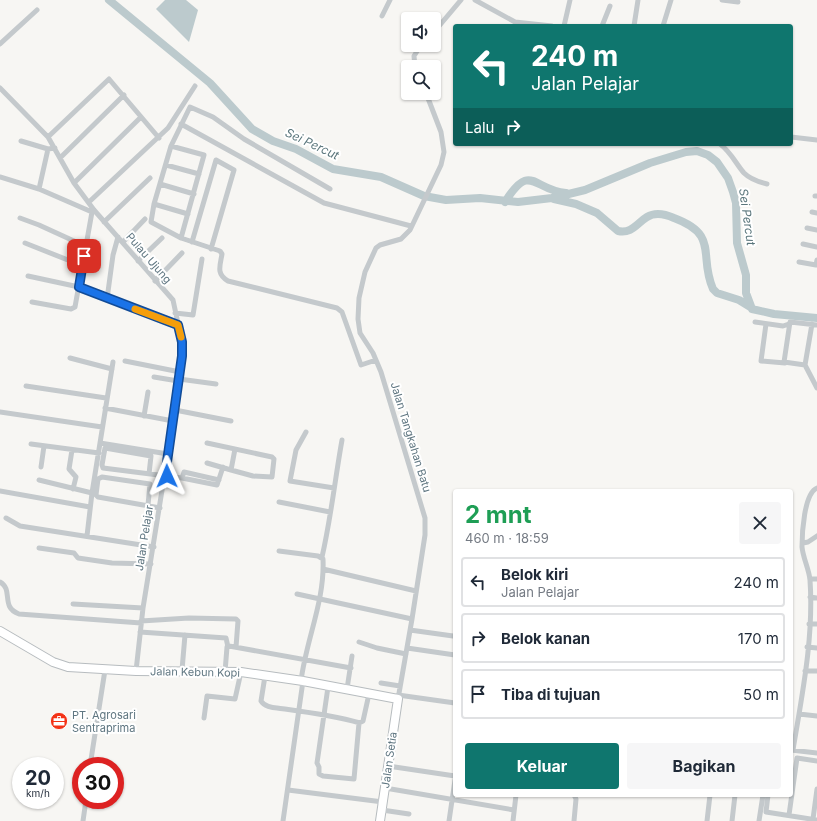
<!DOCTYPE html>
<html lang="id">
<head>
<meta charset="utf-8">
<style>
	:root { --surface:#fff; --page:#f6f6f7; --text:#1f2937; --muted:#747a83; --line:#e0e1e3; --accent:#0f766e }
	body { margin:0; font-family:Inter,sans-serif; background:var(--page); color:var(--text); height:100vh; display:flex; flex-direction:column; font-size:15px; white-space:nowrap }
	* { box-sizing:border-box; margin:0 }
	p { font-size:13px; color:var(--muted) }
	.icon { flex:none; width:22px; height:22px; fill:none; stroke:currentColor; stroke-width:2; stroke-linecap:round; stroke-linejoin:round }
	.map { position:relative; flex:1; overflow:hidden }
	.sheet { position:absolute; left:453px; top:489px; width:340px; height:308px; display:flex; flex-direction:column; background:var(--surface); border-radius:4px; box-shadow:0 1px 3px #0004 }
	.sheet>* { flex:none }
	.hud { position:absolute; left:453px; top:24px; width:340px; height:122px; border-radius:4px; box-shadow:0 1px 3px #0004; background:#0f766e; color:#fff; overflow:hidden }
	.fabs { position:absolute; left:401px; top:12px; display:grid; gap:8px }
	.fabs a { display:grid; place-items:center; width:40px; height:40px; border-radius:4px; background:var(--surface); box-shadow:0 1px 3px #0004; font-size:20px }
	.speed { position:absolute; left:12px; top:757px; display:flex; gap:8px; font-size:20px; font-weight:700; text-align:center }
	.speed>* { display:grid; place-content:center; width:52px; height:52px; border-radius:50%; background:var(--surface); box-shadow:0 1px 3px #0004; line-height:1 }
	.speed small { font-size:10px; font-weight:400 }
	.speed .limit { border:6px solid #d22; background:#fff; color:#111 }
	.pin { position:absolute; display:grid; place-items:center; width:34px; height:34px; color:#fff; margin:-17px; border-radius:8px; box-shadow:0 2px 6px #0006 }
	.me { position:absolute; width:44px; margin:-22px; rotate:359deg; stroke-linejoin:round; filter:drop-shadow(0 0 3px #0008) }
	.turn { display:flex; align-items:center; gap:14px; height:84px; padding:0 12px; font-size:18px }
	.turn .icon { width:52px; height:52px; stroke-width:2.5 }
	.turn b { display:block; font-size:28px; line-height:34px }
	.then { display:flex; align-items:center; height:38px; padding:0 12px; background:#0003; gap:8px; font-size:15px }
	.round { display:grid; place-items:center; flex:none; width:42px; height:42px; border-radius:4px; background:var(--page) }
	.head { display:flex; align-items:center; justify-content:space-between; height:68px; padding:0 12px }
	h1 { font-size:24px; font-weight:700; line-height:30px; color:#1e9e55 }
	.cta { display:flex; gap:8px; margin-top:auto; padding:8px 12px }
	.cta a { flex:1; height:46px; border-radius:4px; background:var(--accent); color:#fff; font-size:16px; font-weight:700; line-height:46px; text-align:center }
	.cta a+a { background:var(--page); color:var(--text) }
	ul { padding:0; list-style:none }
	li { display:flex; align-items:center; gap:12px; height:50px; margin:0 8px 6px; padding:0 4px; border:2px solid var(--line); border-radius:4px }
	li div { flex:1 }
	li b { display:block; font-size:15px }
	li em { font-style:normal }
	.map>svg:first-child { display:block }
</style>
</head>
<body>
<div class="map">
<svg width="817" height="821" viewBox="0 0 817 821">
	<rect width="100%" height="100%" fill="#f7f6f3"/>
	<path fill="#bccacd" d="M165 0H186L198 10 189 42 156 9Z"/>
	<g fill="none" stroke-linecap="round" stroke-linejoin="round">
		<path stroke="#bccacd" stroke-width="8" d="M109 0 210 83 252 129 273 141 296 149 333 169 381 177 424 196 446 200 480 198 518 202 552 198 585 190 650 163 686 152 697 151 708 155 717 162 728 178 733 192 736 203 737 243 746 275V293L752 309 774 314 817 318
			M554 199 576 204 597 213 618 231C632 234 637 223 647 217 655 212 665 214 674 218 720 235 698 255 713 289L717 293 739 300 752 308
			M505 202C531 161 533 190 566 193"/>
		<defs>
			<path id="primary" d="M0 631 53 662 68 667 136 671 241 672 303 681 398 699 380 821"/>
		</defs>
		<use href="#primary" stroke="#b7bcbf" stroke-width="10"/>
		<path stroke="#c4c9cc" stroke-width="5" d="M475 0 515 22 552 26
			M722 0 738 2
			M382 16 390 0
			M564 26 570 0
			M602 26 610 6
			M634 26 638 0
			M663 26 671 0
			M434 32 461 0
			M0 44 37 10
			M415 67 414 56 421 45
			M0 88 48 137 74 183 94 210 173 300 182 342V356L175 410 143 608 136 671
			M181 124 324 203 411 226
			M48 137 109 79 159 138
			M791 137 817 140
			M21 141 48 149
			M720 144C731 152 736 164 744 173 750 179 759 182 767 184
			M171 146 190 107 213 117 244 139 330 189
			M60 158 124 95
			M166 165 199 174
			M0 177 39 189 92 212
			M74 183 141 117
			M160 184 194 194
			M39 189 48 149 55 148
			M815 196H817
			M89 202 168 128 195 86
			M154 204 188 214
			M812 212 817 213
			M20 218 39 225 85 246
			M104 222 150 178
			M807 228 817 230
			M181 238 204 155 171 146 154 204 151 222 181 238 220 251 222 254C220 266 216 274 228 281L337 308 342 312 361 365 376 360
			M123 242 145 219
			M192 242 216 160 234 170 211 249
			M25 243 83 266
			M803 244 817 247
			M138 261 162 238
			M799 262 816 265 817 260
			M28 276 79 287 178 325
			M155 281 182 253
			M107 299 113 255 118 237
			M32 302 71 309 75 307 92 212 94 210
			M175 313 193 315 202 259
			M755 322 783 326 789 324
			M766 324 761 361 785 363
			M817 325 790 322 784 362 805 365 817 388
			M70 358 112 369
			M125 361 180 372
			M805 365 812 324
			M154 377 178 381
			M179 379 216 384
			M26 386 106 398
			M105 408 173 421
			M175 410 231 421
			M0 412 102 427
			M144 416 148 392
			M306 432 296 450 290 481 334 488
			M100 443 168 454
			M207 443 272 457 274 459 272 477 253 476 231 470
			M31 444 99 453
			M72 450 69 469 76 477 73 489
			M207 463 231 470 235 449
			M41 467 44 446
			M149 474 151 456 105 448 102 465 103 468 182 478 217 485 223 467
			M182 478 184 472 219 480
			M39 480 92 493
			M0 491 90 507
			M279 502 330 512
			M148 505 150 484 102 477 98 479 96 495 98 497 160 508
			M6 518 20 526 154 547
			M87 536 92 493 113 362
			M803 543 808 542 817 536
			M39 548 74 553 78 558 112 563 151 564
			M279 551 318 556 323 559C325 601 306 640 301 681
			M322 557C331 518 335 479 342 440
			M323 569 416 591
			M810 579H817
			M0 582C14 590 0 607 19 614L141 623
			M297 594 412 619
			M810 597 817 598
			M73 604 143 608
			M141 621 189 618 236 619 238 621 236 647
			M809 624H817
			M410 630 453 636
			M140 632 226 638 228 647
			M359 642 377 648 406 654
			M807 647 817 648
			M407 648 455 655
			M182 670 185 635
			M805 671H817
			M225 672 227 647 229 646 351 668
			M265 676 261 701C264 706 272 708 277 708 306 712 331 715 360 723
			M381 683 400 686
			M328 687 317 763 319 767V774L323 776 354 779 359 723 363 721 369 694
			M347 689 352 656
			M398 695 455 703
			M398 699 412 619 425 535V518L381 372 373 353 360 333 358 319 359 298 365 272 376 248 380 245 401 239 410 230 441 165 444 152 441 132 426 93
			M799 714 817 716
			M204 718 207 696 235 699 241 672
			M791 750 817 753
			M793 750C802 695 814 637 810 580 809 569 803 558 802 547 802 534 804 493 817 488
			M90 766 105 670
			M388 766 455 776
			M385 788 514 810
			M288 790 383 802
			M768 795 766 812 817 820
			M382 810 409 814
			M789 815 797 758 817 761
			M813 819 817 789
			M83 821 86 800
			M283 821 303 681
			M449 821 455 780
			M513 821 516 795
			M574 821 576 799 574 795
			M707 821 710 795
			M732 821 735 795
			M759 821 763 795"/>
		<use href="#primary" stroke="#fff" stroke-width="8"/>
	</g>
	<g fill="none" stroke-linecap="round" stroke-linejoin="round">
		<defs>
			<path id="route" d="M84 256 79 287 178 325 182 342V356L165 476H167"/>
		</defs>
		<use href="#route" stroke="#114b97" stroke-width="10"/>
		<use href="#route" stroke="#1a73e8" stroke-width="7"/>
		<path stroke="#f59e0b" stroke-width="7" d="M135 309 178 325 181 337"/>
	</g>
	<defs>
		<symbol id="office-disc" viewBox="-11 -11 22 22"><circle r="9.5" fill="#f33216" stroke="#fff"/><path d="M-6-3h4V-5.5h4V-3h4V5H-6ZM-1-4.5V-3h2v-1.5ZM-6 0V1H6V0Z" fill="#fff"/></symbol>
	</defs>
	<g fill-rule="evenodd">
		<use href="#office-disc" x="49" y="711" width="20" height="20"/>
	</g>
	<g text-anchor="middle" stroke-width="4" stroke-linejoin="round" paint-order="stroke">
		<g font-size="11" fill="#5f7681" stroke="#fff">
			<text transform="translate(149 258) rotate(49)" y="4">Pulau Ujung</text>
			<text transform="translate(411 437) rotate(73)" y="4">Jalan Tangkahan Batu</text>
			<text transform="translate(144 538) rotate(-81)" y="4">Jalan Pelajar</text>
			<text transform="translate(195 672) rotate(1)" y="4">Jalan Kebun Kopi</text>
			<text transform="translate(389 760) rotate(-82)" y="4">Jalan Setia</text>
		</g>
		<g font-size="11" fill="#5f7681" stroke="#fff" text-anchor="start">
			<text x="72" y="719">PT. Agrosari<tspan x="72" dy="13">Sentraprima</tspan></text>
		</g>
		<g font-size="12" font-style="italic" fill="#5a767c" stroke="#fff">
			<text transform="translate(312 144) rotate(25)" y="4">Sei Percut</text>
			<text transform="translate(747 217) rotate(82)" y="4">Sei Percut</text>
		</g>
	</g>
</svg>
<div class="fabs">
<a><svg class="icon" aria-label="sound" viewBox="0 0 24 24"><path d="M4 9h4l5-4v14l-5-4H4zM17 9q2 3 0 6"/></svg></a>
<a><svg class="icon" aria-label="search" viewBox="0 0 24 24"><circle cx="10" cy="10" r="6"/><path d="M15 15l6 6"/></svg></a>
</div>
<div class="speed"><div>20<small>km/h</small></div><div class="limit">30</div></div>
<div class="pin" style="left:84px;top:256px;background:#d93025"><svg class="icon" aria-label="arrive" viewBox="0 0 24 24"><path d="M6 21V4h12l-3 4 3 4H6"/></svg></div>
<svg class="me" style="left:167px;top:476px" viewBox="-20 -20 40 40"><path d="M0-17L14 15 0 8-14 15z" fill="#1a73e8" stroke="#fff" stroke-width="4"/></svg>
<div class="hud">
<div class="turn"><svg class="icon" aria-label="left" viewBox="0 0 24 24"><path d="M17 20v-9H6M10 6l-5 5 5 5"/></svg><div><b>240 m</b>Jalan Pelajar</div></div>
<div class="then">Lalu<svg class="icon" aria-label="right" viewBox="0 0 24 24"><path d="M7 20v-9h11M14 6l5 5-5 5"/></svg></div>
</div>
<section class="sheet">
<div class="head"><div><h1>2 mnt</h1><p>460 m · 18:59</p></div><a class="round"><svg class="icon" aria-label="close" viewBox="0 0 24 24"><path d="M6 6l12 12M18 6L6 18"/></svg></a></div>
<ul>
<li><svg class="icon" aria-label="left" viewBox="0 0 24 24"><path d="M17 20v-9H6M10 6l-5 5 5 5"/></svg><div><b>Belok kiri</b><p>Jalan Pelajar</p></div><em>240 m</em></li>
<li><svg class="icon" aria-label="right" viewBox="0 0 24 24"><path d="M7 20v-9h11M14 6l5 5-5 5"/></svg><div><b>Belok kanan</b></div><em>170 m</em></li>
<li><svg class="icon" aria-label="arrive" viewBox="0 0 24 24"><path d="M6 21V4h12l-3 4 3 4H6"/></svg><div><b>Tiba di tujuan</b></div><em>50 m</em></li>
</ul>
<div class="cta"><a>Keluar</a><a>Bagikan</a></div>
</section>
</div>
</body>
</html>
